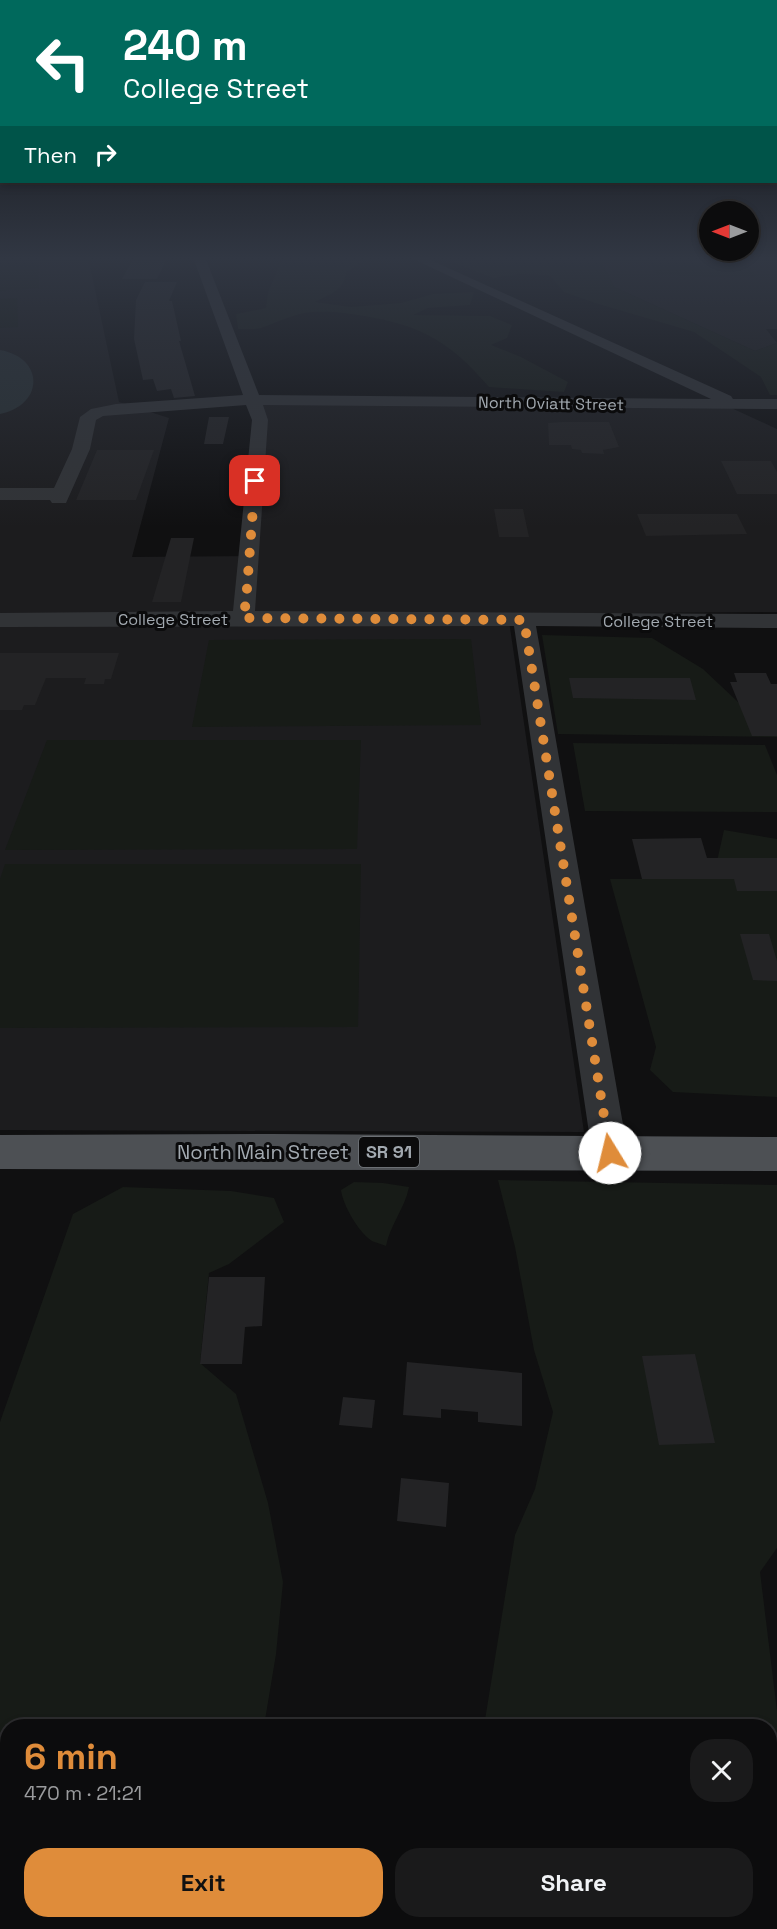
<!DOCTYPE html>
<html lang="en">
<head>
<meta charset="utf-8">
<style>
	:root { --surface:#0c0c0d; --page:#1a1a1b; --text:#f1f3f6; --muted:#9a9b9d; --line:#2c2c2e; --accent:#df8c3a }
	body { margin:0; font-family:"Space Grotesk",sans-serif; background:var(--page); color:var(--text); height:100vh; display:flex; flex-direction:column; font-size:22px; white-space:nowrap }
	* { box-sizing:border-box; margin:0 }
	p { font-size:20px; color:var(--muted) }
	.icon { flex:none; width:33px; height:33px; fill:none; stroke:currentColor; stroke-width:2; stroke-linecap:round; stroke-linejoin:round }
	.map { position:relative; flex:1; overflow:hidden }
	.sheet { position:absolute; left:0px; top:1719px; width:777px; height:210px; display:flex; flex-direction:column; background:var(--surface); border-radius:24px 24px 0 0; box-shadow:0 3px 9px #0003,0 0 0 2px var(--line) }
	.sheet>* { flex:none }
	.banner { position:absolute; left:0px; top:0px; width:777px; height:183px; box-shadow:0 3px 9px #0003,0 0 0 2px var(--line); background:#00695c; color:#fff; overflow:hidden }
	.needle { width:39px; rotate:270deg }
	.controls { position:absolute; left:699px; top:201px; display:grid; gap:12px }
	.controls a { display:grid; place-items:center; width:60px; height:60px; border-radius:50%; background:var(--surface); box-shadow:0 3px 9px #0003,0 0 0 2px var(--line); font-size:30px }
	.pin { position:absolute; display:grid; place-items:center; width:51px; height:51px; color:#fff; margin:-26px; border-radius:12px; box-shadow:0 3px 9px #0006 }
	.me { position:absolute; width:66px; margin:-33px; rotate:351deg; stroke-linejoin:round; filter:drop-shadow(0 0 4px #0008) }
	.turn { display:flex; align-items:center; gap:21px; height:126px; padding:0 24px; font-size:27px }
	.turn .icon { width:78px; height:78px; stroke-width:2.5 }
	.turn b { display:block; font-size:42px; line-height:51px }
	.then { display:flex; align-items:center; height:57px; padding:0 24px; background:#0003; gap:12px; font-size:22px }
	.round { display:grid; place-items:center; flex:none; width:63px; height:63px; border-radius:24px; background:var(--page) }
	.summary { display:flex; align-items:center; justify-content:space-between; height:102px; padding:0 24px }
	h1 { font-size:36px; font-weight:700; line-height:45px; color:var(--accent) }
	.action { display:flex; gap:12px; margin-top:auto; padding:12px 24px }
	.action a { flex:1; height:69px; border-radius:24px; background:var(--accent); color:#111; font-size:24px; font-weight:700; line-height:69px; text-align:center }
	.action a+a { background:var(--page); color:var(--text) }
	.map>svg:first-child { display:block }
</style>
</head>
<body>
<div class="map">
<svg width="777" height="1929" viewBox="0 0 777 1929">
	<rect width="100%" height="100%" fill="#101011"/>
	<path fill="#1c1c1e" d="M0 257H88L119 402 169 418 132 557 256 556 262 405 266 403 727 406 777 429V612L508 614 584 1132 0 1130Z
		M599 257H777V329H766L777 343 755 351 614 287Z"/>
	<path fill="#171b17" d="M0 257H38L39 288 0 291Z
		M283 257H369L346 272C345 291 328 295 315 302L351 307 401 303 433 294 474 292 470 305 428 308 413 315 490 316 512 325 507 338 491 345 521 357 568 382 564 392 489 387C450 342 423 326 364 316 346 313 323 310 305 313 289 316 276 323 261 328 254 330 245 329 238 329L236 314 266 308 268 292Z
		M494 257H599L614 287 755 351 777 343V395H770L761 377 694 332 595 303 564 292 549 275 519 274 493 278 450 261Z
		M648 257H743L756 276 710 277 656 274Z
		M17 298 18 327 0 328V299Z
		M542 635 652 638 703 669 738 702 777 710V737L558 734Z
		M471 639 481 725 192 727 209 640Z
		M47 740H361L357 849 5 850Z
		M573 743 765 745 777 775V812L585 811Z
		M724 830 777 839V1097L673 1092 650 1070 656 1047 610 879H713Z
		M5 864H361L358 1027 0 1028V879Z
		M498 1180 777 1185V1548L760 1572 777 1711V1929H49L43 1922H770V1726H484L515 1535 535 1489 553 1412 534 1350 515 1247Z
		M354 1182 383 1183 409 1187C405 1208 390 1225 386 1246 382 1244 376 1243 372 1241 358 1232 343 1205 341 1190Z
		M123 1187 231 1191 274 1198 284 1222 229 1264 209 1273 200 1363 236 1394 268 1503 283 1582 276 1654 264 1726H8L7 1771 0 1764V1422L73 1214Z"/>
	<path fill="#283033" d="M0 350C45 358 44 405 0 414Z"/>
	<path fill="#232325" d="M134 257H159V259L167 258 157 279H122Z
		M145 282H177L169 301H172L181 341H179L195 396 174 398 171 389 157 391 153 379 143 380 134 339 136 300Z
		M209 417H229L223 444H204Z
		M562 422H609L619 447 603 450 604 454 582 453 581 450 572 449 571 445H549L548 423Z
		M97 450H154L136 500H76Z
		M721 461H771L777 472V494H737Z
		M494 509H523L529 537H499Z
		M637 514H737L747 534 646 536Z
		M171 538H194L181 602H152Z
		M0 653H119L111 679H105L104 684H84L86 678H46L35 705H24L22 710H0Z
		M734 673H766L771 684H777V736H752L730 682H737Z
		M569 678H690L696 700 573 698Z
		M701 838 707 858H777V891H737L734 879H642L632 839Z
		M740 934H769L777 961V981L753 980Z
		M209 1277H265L262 1326 245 1327 242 1364H200Z
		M695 1354 715 1443 659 1445 642 1356Z
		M407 1362 522 1373V1426L478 1422V1412L441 1409V1418L403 1415Z
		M343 1397 375 1400 372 1428 339 1425Z
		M401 1478 449 1483 446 1527 397 1521Z"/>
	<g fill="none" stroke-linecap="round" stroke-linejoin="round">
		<path fill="#313336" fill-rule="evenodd" d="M193 257H205L259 395 711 399 409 257H424L731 396 733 399H777V409L263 405 268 420 255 611 777 614V628L536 626 628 1153 623 1164 610 1169 597 1164 592 1153 514 626 0 627V613L233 611 252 420 246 405 103 416 96 420 90 449 66 503H52L50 500H0V488H54L72 449 80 417 91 409 116 404 243 395Z"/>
		<path fill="#4d5054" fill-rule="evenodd" d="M274 1134 777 1137V1171L0 1169V1135Z"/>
	</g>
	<linearGradient id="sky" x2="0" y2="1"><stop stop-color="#090909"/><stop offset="0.49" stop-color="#313743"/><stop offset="1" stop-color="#313743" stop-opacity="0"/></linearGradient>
	<rect width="777" height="527" fill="url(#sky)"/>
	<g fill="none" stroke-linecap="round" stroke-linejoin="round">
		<path stroke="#df8c3a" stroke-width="10" stroke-dasharray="0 18" d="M255 481 246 602 243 618 524 620 610 1153"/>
	</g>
	<g text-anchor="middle" stroke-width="6" stroke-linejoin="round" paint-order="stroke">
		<g font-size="16" fill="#a2a9b0" stroke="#0b0b0c">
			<text transform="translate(551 403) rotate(1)" y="6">North Oviatt Street</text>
			<text x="173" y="625">College Street</text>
			<text x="658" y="627">College Street</text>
		</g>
		<rect fill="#0b0b0c" stroke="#757a7f" stroke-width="1.5" x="359" y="1137" width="60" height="30" rx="4.5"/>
		<g font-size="18" font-weight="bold" fill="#a2a9b0">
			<text x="389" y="1158">SR 91</text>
		</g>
		<g font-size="20" fill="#a2a9b0" stroke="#0b0b0c">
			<text x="263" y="1159">North Main Street</text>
		</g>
	</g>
</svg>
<div class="controls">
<a><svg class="needle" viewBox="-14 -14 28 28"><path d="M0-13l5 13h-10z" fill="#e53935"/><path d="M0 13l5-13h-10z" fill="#9a9b9d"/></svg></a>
</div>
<div class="pin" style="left:255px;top:481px;background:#d93025"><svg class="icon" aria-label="arrive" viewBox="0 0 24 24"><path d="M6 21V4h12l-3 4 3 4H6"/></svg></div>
<svg class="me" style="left:610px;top:1153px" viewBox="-20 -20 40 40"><circle r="19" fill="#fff"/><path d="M0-13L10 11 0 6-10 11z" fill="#df8c3a"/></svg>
<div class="banner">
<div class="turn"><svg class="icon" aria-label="left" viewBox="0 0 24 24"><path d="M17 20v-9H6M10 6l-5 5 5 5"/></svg><div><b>240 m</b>College Street</div></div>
<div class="then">Then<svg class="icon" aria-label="right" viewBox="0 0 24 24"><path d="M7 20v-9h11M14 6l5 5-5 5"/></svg></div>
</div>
<section class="sheet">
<div class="summary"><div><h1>6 min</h1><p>470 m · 21:21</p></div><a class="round"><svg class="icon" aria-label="close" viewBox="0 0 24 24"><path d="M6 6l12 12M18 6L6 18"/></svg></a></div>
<div class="action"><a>Exit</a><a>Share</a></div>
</section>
</div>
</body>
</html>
